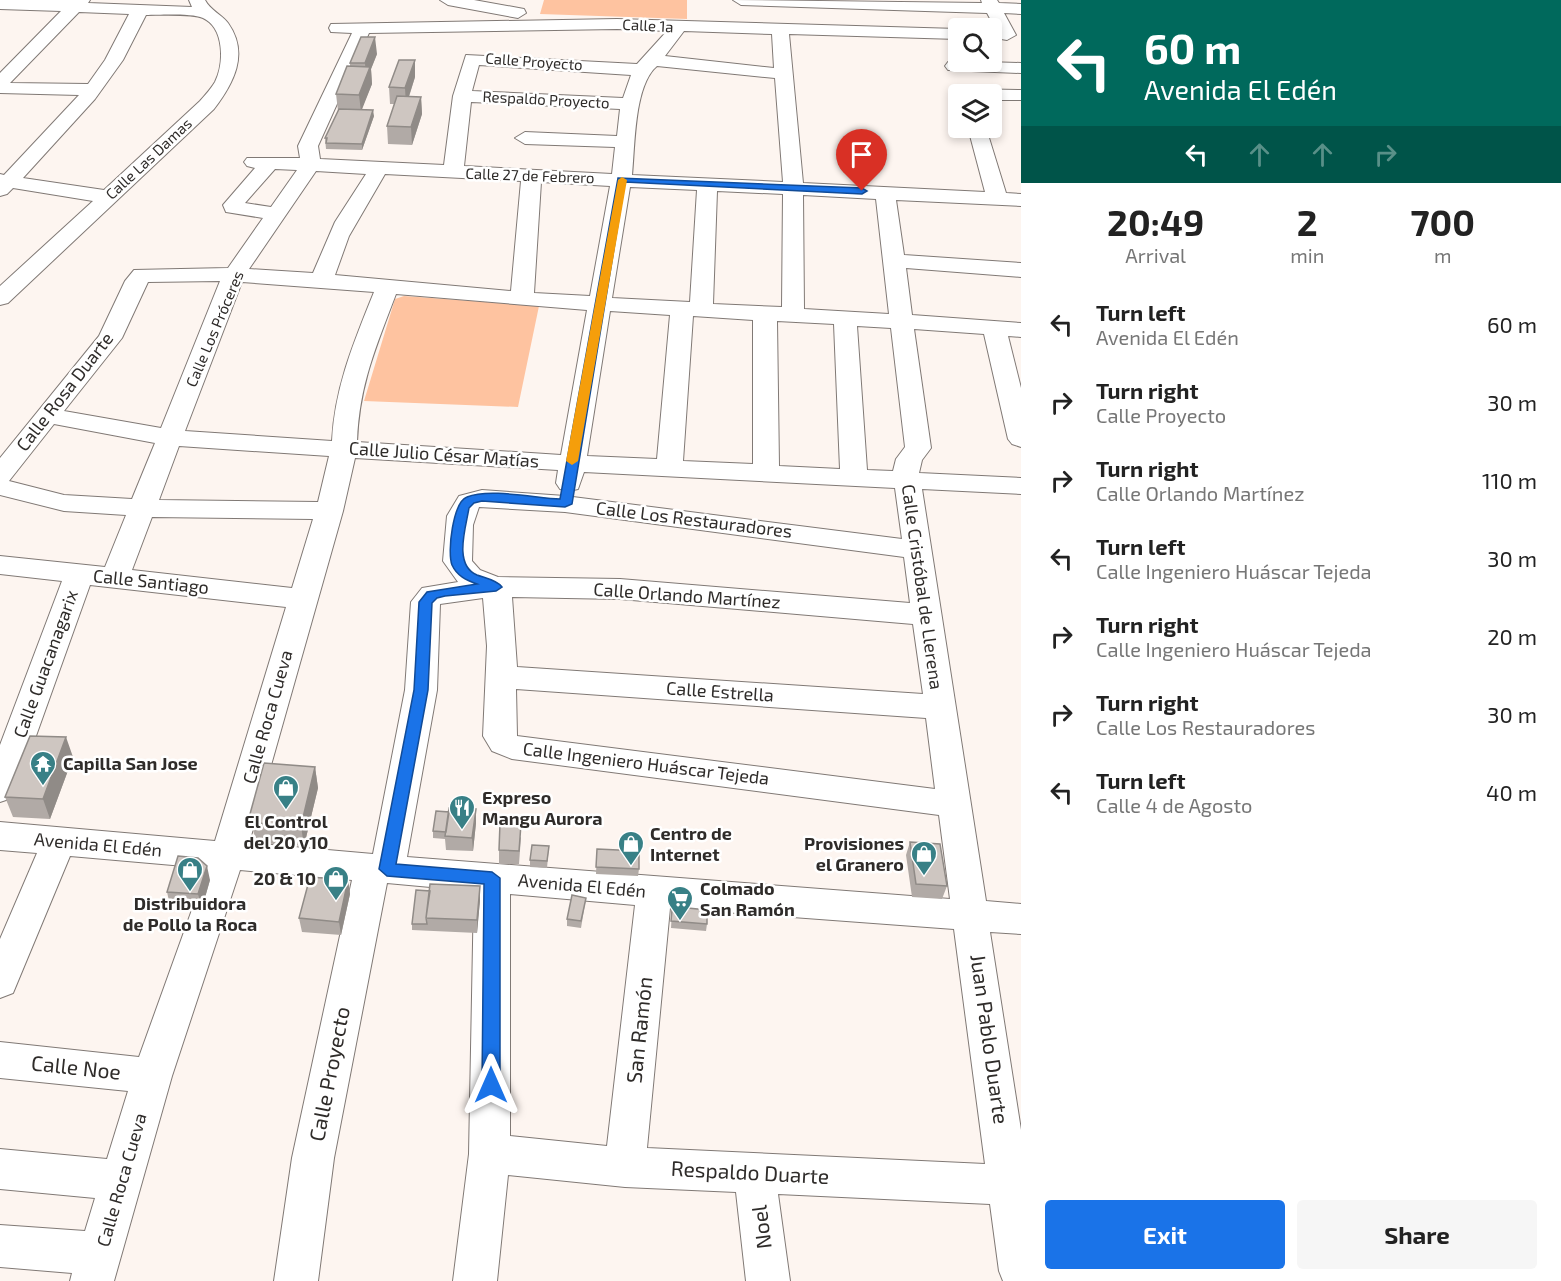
<!DOCTYPE html>
<html lang="en">
<head>
<meta charset="utf-8">
<style>
	:root { --surface:#fff; --page:#f6f6f6; --text:#222; --muted:#767676; --accent:#1a73e8 }
	body { margin:0; font-family:"Exo 2",sans-serif; background:var(--page); color:var(--text); height:100vh; display:flex; flex-direction:column; font-size:22px; white-space:nowrap }
	* { box-sizing:border-box; margin:0 }
	p { font-size:20px; color:var(--muted) }
	.icon { flex:none; width:33px; height:33px; fill:none; stroke:currentColor; stroke-width:2; stroke-linecap:round; stroke-linejoin:round }
	.map { position:relative; flex:1; overflow:hidden }
	.details { display:flex; flex-direction:column; background:var(--surface); width:540px }
	.details>* { flex:none }
	.guide { background:#00695c; color:#fff; overflow:hidden }
	.tools { position:absolute; left:948px; top:18px; display:grid; gap:12px }
	.tools a { display:grid; place-items:center; width:54px; height:54px; border-radius:6px; background:var(--surface); box-shadow:0 3px 9px #0003; font-size:30px }
	.pin { position:absolute; display:grid; place-items:center; width:51px; height:51px; color:#fff; margin:-62px -26px; border-radius:50% 50% 50% 0; rotate:-45deg; box-shadow:0 0 6px #0007 }
	.pin .icon { rotate:45deg }
	.me { position:absolute; width:66px; margin:-33px; rotate:0deg; stroke-linejoin:round; filter:drop-shadow(0 0 4px #0008) }
	.turn { display:flex; align-items:center; gap:21px; height:126px; padding:0 24px; font-size:27px }
	.turn .icon { width:78px; height:78px; stroke-width:2.5 }
	.turn b { display:block; font-size:42px; line-height:51px }
	.lanes { display:flex; align-items:center; height:57px; padding:0 24px; background:#0003; justify-content:center; gap:30px; direction:ltr }
	.lanes .off { opacity:.35 }
	.eta { display:flex; justify-content:space-evenly; align-items:center; height:102px; text-align:center }
	.eta b { font-size:36px; font-weight:700; line-height:42px }
	.cta { display:flex; gap:12px; margin-top:auto; padding:12px 24px }
	.cta a { flex:1; height:69px; border-radius:6px; background:var(--accent); color:#fff; font-size:24px; font-weight:700; line-height:69px; text-align:center }
	.cta a+a { background:var(--page); color:var(--text) }
	ul { padding:0; list-style:none }
	li { display:flex; align-items:center; gap:18px; height:78px; padding:0 24px }
	li div { flex:1 }
	li b { display:block; font-size:22px }
	li em { font-style:normal }
	main { display:flex; flex:1; min-height:0 }
	.map>svg:first-child { display:block }
</style>
</head>
<body>
<main>
<div class="map">
<svg width="1021" height="1281" viewBox="0 0 1021 1281">
	<rect width="100%" height="100%" fill="#fdf5f0"/>
	<path fill="#fec3a0" d="M544 0H687V19L540 14Z
		M404 296 539 306 518 407 364 401 395 299Z"/>
	<g fill="none" stroke-linecap="round" stroke-linejoin="round">
		<defs>
			<path id="minor" d="M0 0H90L88 3 192 7 189 0H205C210 10 221 14 228 23 250 54 233 84 214 109L8 303 0 305V286L93 201 13 188 7 194 0 196V174L4 175 79 95 0 93V73L61 11 0 9ZM79 12 129 14 105 60 88 84 10 83ZM146 15C159 15 191 13 203 18 225 28 224 64 215 82 211 89 205 95 200 101L104 190 23 178 95 99 123 60Z
				M440 0H474L524 9 526 13 518 18 448 5Z
				M733 0 982 3 981 0H997L999 3 1021 4V14L1004 13 1016 35 1007 40 1001 39 987 13 741 5Z
				M617 19 958 29V39L789 34 803 183 985 192 968 128H986L1006 193 1021 194V206L896 200 904 255 1021 263V277L906 268 912 315 1021 323V337L1008 336 1021 388V447L1012 444 1008 439 984 334 914 329 931 448 922 460 919 473 1021 478V494L922 489 986 901 1021 904V934L990 932 1021 1130V1281H1003L999 1271 990 1204 778 1194 790 1281H746L736 1192 625 1187 508 1175 497 1281H453L469 1154 474 891 387 883 334 1158 318 1281H274L292 1158 352 880 240 870 172 1076 114 1281H70L72 1273 0 1267V1225L85 1231 95 1198 0 1189V1149L107 1159 128 1091 0 1078V1042L139 1057 207 868 70 856 13 993 0 998V939L37 853 0 850V822L215 841 286 607 90 585 17 789 12 798 0 802V745L62 581 0 574V556L105 567 126 515 64 511 0 495V458L99 336 125 281 134 270 228 268 263 218 226 212 223 205 255 168 247 166 244 162 247 158H300L298 146 352 33 331 32 329 28 331 24ZM617 29 667 31 637 64 466 55 453 96 444 165 320 159 318 146 369 33ZM684 31 772 34 774 68 665 56ZM479 65 631 75 623 98 472 91ZM657 66 775 78 783 182 632 175C635 146 634 85 657 66ZM471 102 620 109 617 136 525 132 515 138 525 144 615 147 612 174 464 166ZM275 169 297 170 271 207 245 203ZM316 171 366 174 335 222 313 273 249 269ZM385 174 521 181 511 291 335 275 349 236ZM541 182 610 186 590 296 534 293ZM630 187 697 190 690 302 612 298ZM717 191 783 194 782 307 713 304ZM803 195 876 199 889 314 804 309ZM220 281 161 428 64 411 122 338 148 282ZM242 282 374 292C354 342 335 386 332 441L185 431ZM396 294 587 310 561 455 357 442C359 385 376 347 396 294ZM610 311 670 315 657 459 587 456ZM693 316 753 320V464L683 461ZM777 321 834 324 840 469 779 466ZM857 326 891 328 905 447 896 459 893 471 867 470ZM54 424 155 443 132 499 64 495 9 481ZM179 446 329 456 318 502 159 500ZM355 458 558 470 556 483 560 489 569 491 578 489 584 472 895 488 902 539 565 496 482 490 459 496 447 516 443 561 458 582 422 588 411 602 405 690 373 854 249 843 343 511ZM479 507 565 512 904 557 910 603 620 579 498 577 480 570 472 561 473 525ZM152 517 313 519 292 588 132 570ZM512 597 620 599 913 624 923 694 517 667ZM483 598 487 646 483 736 492 751 512 759 939 815 950 899 407 857 437 690 440 604ZM516 689 926 718 935 789 517 736ZM510 894 635 905 607 1146 510 1136ZM670 908 954 929 985 1164 647 1148Z
				M954 61 1021 63V73L948 70 945 66 948 62Z
				M968 89 1021 90V100H992V94H959Z"/>
		</defs>
		<use href="#minor" stroke="#807975" stroke-width="2"/>
		<use href="#minor" fill="#fff" fill-rule="evenodd"/>
	</g>
	<path fill="#b1aaa6" d="M377 54 371 69 372 84 361 110 374 116 362 150 326 149 325 138 338 111 336 94 350 66V63Z
		M415 77 409 97H421L422 114 412 145 388 144 387 126 395 104H390L389 87Z
		M73 757 50 819 13 817 5 797Z
		M315 767 318 788 304 846 259 843 254 834 250 814Z
		M476 823 473 851 446 850 445 839 433 838V831Z
		M521 837 519 864H499V850Z
		M910 842 947 886 942 899 912 897 906 855Z
		M549 846 547 868 530 867V860Z
		M597 849 639 869 638 876 596 874Z
		M210 880 202 908 170 905 167 892Z
		M348 880 350 894 341 935 302 932 299 918Z
		M430 891 480 900 477 933 412 930V924Z
		M586 898 581 928 567 926V919Z
		M672 910 707 924 706 931 671 928Z"/>
	<path fill="#908b87" d="M375 37 377 54 371 69 372 84 361 112 359 95 366 78 365 63Z
		M415 60V77L406 105 405 88Z
		M421 97 422 114 412 145 411 127Z
		M373 110 374 116 362 150V144Z
		M66 737 73 757 50 819 43 799Z
		M315 767 318 788 304 846 301 826Z
		M476 809V823L473 851 472 838Z
		M207 866 210 880 202 908 198 894Z
		M348 880 350 894 341 935 339 922Z
		M480 886V900L477 933V920Z"/>
	<path fill="#cec6c1" stroke="#908b87" stroke-width="1.5" d="M361 37H375L365 63H350Z
		M399 60H415L405 88 389 87Z
		M347 66 370 67 359 95 336 94Z
		M397 96 421 97 411 127 387 126Z
		M339 109 373 110 362 144 326 143 327 138H325Z
		M30 736 66 737 43 799 5 797Z
		M264 763 315 767 301 826 255 823 250 814Z
		M449 808 476 809 472 838 445 836Z
		M436 811 449 812 446 832 433 831Z
		M500 823 521 824 519 851 499 850Z
		M910 842 940 844 947 886 916 884Z
		M532 845 549 846 547 861 530 860Z
		M597 849 639 851V869L596 867Z
		M178 856 198 858 207 866 198 894 167 892Z
		M310 877 348 880 339 922 299 918Z
		M430 884 480 886 477 920 426 918Z
		M416 890 430 891 426 918 427 924H412Z
		M572 895 586 898 581 921 567 919Z
		M678 907 707 910V924L671 921 672 910Z"/>
	<path fill="#1a73e8" stroke="#114b97" stroke-width="1.5" d="M618 178 862 188 867 191 862 194 625 182 572 504 565 507 482 501 474 503 469 508C466 527 453 565 477 575 485 578 497 580 502 587L496 591 445 596 437 598 432 603 428 690 396 864 492 872 500 878V1085L497 1091 491 1093 484 1091 482 1085 484 884 387 876 379 869 414 690 419 602 427 592 477 584C466 580 457 576 452 565 447 552 453 502 467 497 489 488 536 498 560 499Z"/>
	<path fill="#f59e0b" d="M622 177 627 180 578 461 572 465 566 461 618 180Z"/>
	<defs>
		<symbol id="temple-pin" viewBox="-11 -11 22 30"><path d="M0 17L-7.5 6A9.5 9.5 0 1 1 7.5 6Z" fill="#388086" stroke="#fff"/><path d="M0-6L5-2H3V0L6.5 2.5H4V6H1.5V3h-3V6H-4V2.5H-6.5L-3 0V-2H-5Z" fill="#fff"/></symbol>
		<symbol id="shop-pin" viewBox="-11 -11 22 30"><path d="M0 17L-7.5 6A9.5 9.5 0 1 1 7.5 6Z" fill="#388086" stroke="#fff"/><path d="M-5-2.5h2.3a2.7 3.5 0 0 1 5.4 0H5L5.5 6h-11ZM-1.5-2.5h3a1.5 2.3 0 0 0-3 0Z" fill="#fff"/></symbol>
		<symbol id="restaurant-pin" viewBox="-11 -11 22 30"><path d="M0 17L-7.5 6A9.5 9.5 0 1 1 7.5 6Z" fill="#388086" stroke="#fff"/><path d="M-5-6h1v4h1v-4h1v4h1v-4h1v5L-1.5 .5V6h-2V.5L-5-1ZM5-6V6H3V1.5H1.5Q1.5-4 5-6Z" fill="#fff"/></symbol>
		<symbol id="supermarket-pin" viewBox="-11 -11 22 30"><path d="M0 17L-7.5 6A9.5 9.5 0 1 1 7.5 6Z" fill="#388086" stroke="#fff"/><path d="M-6-5.5h2.5l.6 2H6L4.5 2H-2.5L-4.4-4H-6ZM-1.5 3.2a1.3 1.3 0 1 0 .1 0ZM3 3.2a1.3 1.3 0 1 0 .1 0Z" fill="#fff"/></symbol>
	</defs>
	<g fill-rule="evenodd">
		<use href="#temple-pin" x="28" y="749" width="30" height="40"/>
		<use href="#shop-pin" x="271" y="773" width="30" height="40"/>
		<use href="#restaurant-pin" x="447" y="793" width="30" height="40"/>
		<use href="#shop-pin" x="616" y="829" width="30" height="40"/>
		<use href="#shop-pin" x="909" y="839" width="30" height="40"/>
		<use href="#shop-pin" x="175" y="855" width="30" height="40"/>
		<use href="#shop-pin" x="321" y="864" width="30" height="40"/>
		<use href="#supermarket-pin" x="665" y="884" width="30" height="40"/>
	</g>
	<g text-anchor="middle" stroke-width="5" stroke-linejoin="round" paint-order="stroke">
		<g font-size="15" fill="#2f2c2a" stroke="#fff">
			<text transform="translate(648 26) rotate(3)" y="5">Calle 1a</text>
			<text transform="translate(534 62) rotate(4)" y="5">Calle Proyecto</text>
			<text transform="translate(546 100) rotate(3)" y="5">Respaldo Proyecto</text>
			<text transform="translate(149 159) rotate(-43)" y="5">Calle Las Damas</text>
			<text transform="translate(530 176) rotate(2)" y="5">Calle 27 de Febrero</text>
			<text transform="translate(215 329) rotate(-67)" y="5">Calle Los Próceres</text>
		</g>
		<g font-size="18" fill="#2f2c2a" stroke="#fff">
			<text transform="translate(65 392) rotate(-52)" y="6">Calle Rosa Duarte</text>
			<text transform="translate(444 455) rotate(4)" y="6">Calle Julio César Matías</text>
			<text transform="translate(694 520) rotate(7)" y="6">Calle Los Restauradores</text>
			<text transform="translate(151 582) rotate(6)" y="6">Calle Santiago</text>
			<text transform="translate(922 587) rotate(82)" y="6">Calle Cristóbal de Llerena</text>
			<text transform="translate(687 596) rotate(4)" y="6">Calle Orlando Martínez</text>
			<text transform="translate(46 664) rotate(-70)" y="6">Calle Guacanagarix</text>
			<text transform="translate(720 692) rotate(4)" y="6">Calle Estrella</text>
			<text transform="translate(268 717) rotate(-74)" y="6">Calle Roca Cueva</text>
			<text transform="translate(646 764) rotate(7)" y="6">Calle Ingeniero Huáscar Tejeda</text>
			<text transform="translate(98 845) rotate(5)" y="6">Avenida El Edén</text>
			<text transform="translate(582 886) rotate(5)" y="6">Avenida El Edén</text>
			<text transform="translate(122 1180) rotate(-74)" y="6">Calle Roca Cueva</text>
		</g>
		<g font-size="18" font-weight="bold" fill="#2f2c2a" stroke="#fff" text-anchor="start">
			<text x="63" y="770">Capilla San Jose</text>
			<text x="482" y="804">Expreso<tspan x="482" dy="21">Mangu Aurora</tspan></text>
			<text x="286" y="828" text-anchor="middle">El Control<tspan x="286" dy="21">del 20 y10</tspan></text>
			<text x="650" y="840">Centro de<tspan x="650" dy="21">Internet</tspan></text>
			<text x="904" y="850" text-anchor="end">Provisiones<tspan x="904" dy="21">el Granero</tspan></text>
			<text x="316" y="885" text-anchor="end">20 &amp; 10</text>
			<text x="700" y="895">Colmado<tspan x="700" dy="21">San Ramón</tspan></text>
			<text x="190" y="910" text-anchor="middle">Distribuidora<tspan x="190" dy="21">de Pollo la Roca</tspan></text>
		</g>
		<g font-size="21" fill="#2f2c2a" stroke="#fff">
			<text transform="translate(640 1030) rotate(-84)" y="7">San Ramón</text>
			<text transform="translate(989 1039) rotate(82)" y="7">Juan Pablo Duarte</text>
			<text transform="translate(76 1068) rotate(6)" y="7">Calle Noe</text>
			<text transform="translate(330 1074) rotate(-79)" y="7">Calle Proyecto</text>
			<text transform="translate(750 1173) rotate(3)" y="7">Respaldo Duarte</text>
			<text transform="translate(762 1227) rotate(-97)" y="7">Noel</text>
		</g>
	</g>
</svg>
<div class="tools">
<a><svg class="icon" aria-label="search" viewBox="0 0 24 24"><circle cx="10" cy="10" r="6"/><path d="M15 15l6 6"/></svg></a>
<a><svg class="icon" aria-label="layers" viewBox="0 0 24 24"><path d="M12 4l9 5-9 5-9-5zM3 14l9 5 9-5"/></svg></a>
</div>
<div class="pin" style="left:862px;top:191px;background:#d93025"><svg class="icon" aria-label="arrive" viewBox="0 0 24 24"><path d="M6 21V4h12l-3 4 3 4H6"/></svg></div>
<svg class="me" style="left:491px;top:1085px" viewBox="-20 -20 40 40"><path d="M0-17L14 15 0 8-14 15z" fill="#1a73e8" stroke="#fff" stroke-width="4"/></svg>
</div>
<section class="details">
<div class="guide">
<div class="turn"><svg class="icon" aria-label="left" viewBox="0 0 24 24"><path d="M17 20v-9H6M10 6l-5 5 5 5"/></svg><div><b>60 m</b>Avenida El Edén</div></div>
<div class="lanes"><svg class="icon" aria-label="left" viewBox="0 0 24 24"><path d="M17 20v-9H6M10 6l-5 5 5 5"/></svg><svg class="icon off" aria-label="ahead" viewBox="0 0 24 24"><path d="M12 20V5M6 11l6-6 6 6"/></svg><svg class="icon off" aria-label="ahead" viewBox="0 0 24 24"><path d="M12 20V5M6 11l6-6 6 6"/></svg><svg class="icon off" aria-label="right" viewBox="0 0 24 24"><path d="M7 20v-9h11M14 6l5 5-5 5"/></svg></div>
</div>
<div class="eta">
<div><b>20:49</b><p>Arrival</p></div>
<div><b>2</b><p>min</p></div>
<div><b>700</b><p>m</p></div>
</div>
<ul>
<li><svg class="icon" aria-label="left" viewBox="0 0 24 24"><path d="M17 20v-9H6M10 6l-5 5 5 5"/></svg><div><b>Turn left</b><p>Avenida El Edén</p></div><em>60 m</em></li>
<li><svg class="icon" aria-label="right" viewBox="0 0 24 24"><path d="M7 20v-9h11M14 6l5 5-5 5"/></svg><div><b>Turn right</b><p>Calle Proyecto</p></div><em>30 m</em></li>
<li><svg class="icon" aria-label="right" viewBox="0 0 24 24"><path d="M7 20v-9h11M14 6l5 5-5 5"/></svg><div><b>Turn right</b><p>Calle Orlando Martínez</p></div><em>110 m</em></li>
<li><svg class="icon" aria-label="left" viewBox="0 0 24 24"><path d="M17 20v-9H6M10 6l-5 5 5 5"/></svg><div><b>Turn left</b><p>Calle Ingeniero Huáscar Tejeda</p></div><em>30 m</em></li>
<li><svg class="icon" aria-label="right" viewBox="0 0 24 24"><path d="M7 20v-9h11M14 6l5 5-5 5"/></svg><div><b>Turn right</b><p>Calle Ingeniero Huáscar Tejeda</p></div><em>20 m</em></li>
<li><svg class="icon" aria-label="right" viewBox="0 0 24 24"><path d="M7 20v-9h11M14 6l5 5-5 5"/></svg><div><b>Turn right</b><p>Calle Los Restauradores</p></div><em>30 m</em></li>
<li><svg class="icon" aria-label="left" viewBox="0 0 24 24"><path d="M17 20v-9H6M10 6l-5 5 5 5"/></svg><div><b>Turn left</b><p>Calle 4 de Agosto</p></div><em>40 m</em></li>
</ul>
<div class="cta"><a>Exit</a><a>Share</a></div>
</section>
</main>
</body>
</html>
